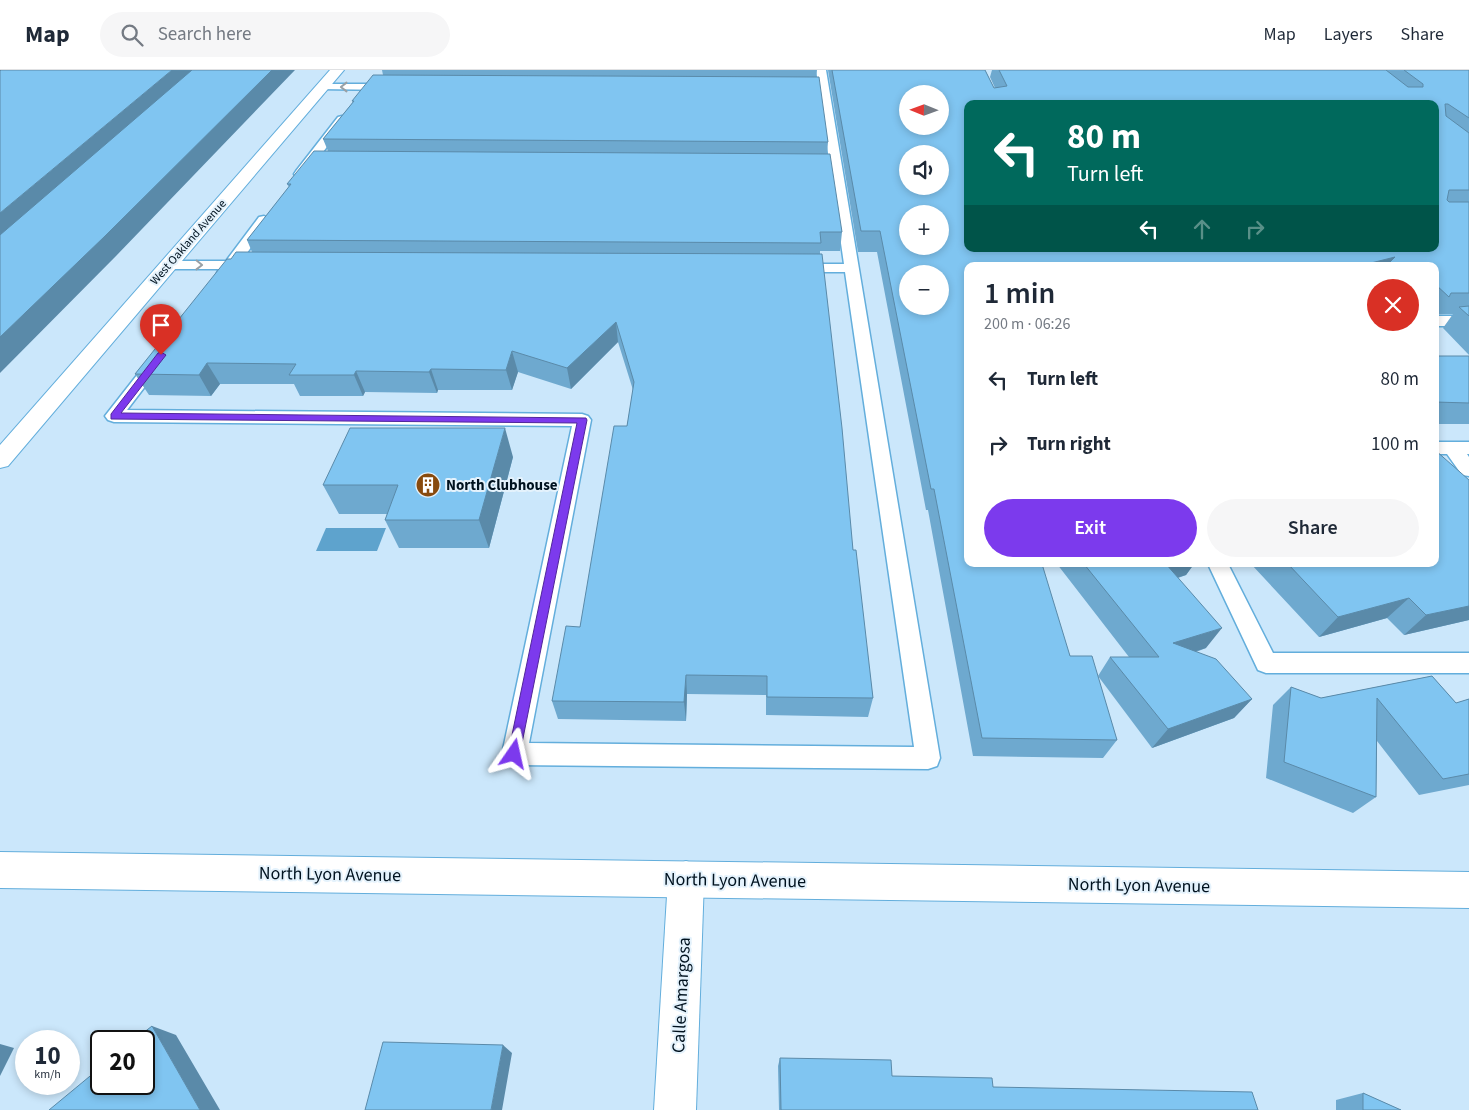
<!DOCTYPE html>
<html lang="en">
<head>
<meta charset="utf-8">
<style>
	:root { --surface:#fff; --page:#f6f6f7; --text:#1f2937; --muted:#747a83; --line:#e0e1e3; --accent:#7c3aed }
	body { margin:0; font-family:"Source Sans 3",sans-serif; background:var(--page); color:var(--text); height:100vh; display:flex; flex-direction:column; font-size:19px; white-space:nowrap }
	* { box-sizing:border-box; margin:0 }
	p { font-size:16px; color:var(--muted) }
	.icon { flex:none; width:28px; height:28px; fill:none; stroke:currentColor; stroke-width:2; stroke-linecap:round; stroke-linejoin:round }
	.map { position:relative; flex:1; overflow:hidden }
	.sheet { position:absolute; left:964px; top:192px; width:475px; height:305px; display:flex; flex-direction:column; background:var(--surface); border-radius:10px; box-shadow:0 2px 8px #0003 }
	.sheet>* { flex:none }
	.hud { position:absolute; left:964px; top:30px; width:475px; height:152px; border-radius:10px; box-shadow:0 2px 8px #0003; background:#00695c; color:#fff; overflow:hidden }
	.needle { width:32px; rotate:271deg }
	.tools { position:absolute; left:899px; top:15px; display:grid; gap:10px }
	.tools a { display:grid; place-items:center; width:50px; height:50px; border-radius:50%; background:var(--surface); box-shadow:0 2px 8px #0003; font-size:25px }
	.speed { position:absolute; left:15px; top:960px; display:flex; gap:10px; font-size:25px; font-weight:700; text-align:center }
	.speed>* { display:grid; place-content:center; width:65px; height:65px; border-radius:50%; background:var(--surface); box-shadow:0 2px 8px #0003; line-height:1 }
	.speed small { font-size:12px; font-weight:400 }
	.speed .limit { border:2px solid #111; border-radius:8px; background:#fff; color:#111 }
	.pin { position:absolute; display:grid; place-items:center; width:42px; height:42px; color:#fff; margin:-51px -21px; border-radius:50% 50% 50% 0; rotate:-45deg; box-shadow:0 0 5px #0007 }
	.pin .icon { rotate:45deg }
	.me { position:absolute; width:55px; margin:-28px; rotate:11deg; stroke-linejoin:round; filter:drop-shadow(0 0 4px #0008) }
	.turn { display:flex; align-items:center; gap:18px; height:105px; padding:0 20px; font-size:22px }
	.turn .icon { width:65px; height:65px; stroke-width:2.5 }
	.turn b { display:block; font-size:35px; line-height:42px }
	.lanes { display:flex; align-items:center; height:48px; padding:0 20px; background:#0003; justify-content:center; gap:25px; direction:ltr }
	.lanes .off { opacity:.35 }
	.round { display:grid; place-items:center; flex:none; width:52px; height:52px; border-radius:26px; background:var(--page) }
	.headline { display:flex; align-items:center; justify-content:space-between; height:85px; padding:0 20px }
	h1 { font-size:30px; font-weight:600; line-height:38px }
	.button { display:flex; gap:10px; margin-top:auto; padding:10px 20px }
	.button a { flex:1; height:58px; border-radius:30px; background:var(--accent); color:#fff; font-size:20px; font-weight:600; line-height:58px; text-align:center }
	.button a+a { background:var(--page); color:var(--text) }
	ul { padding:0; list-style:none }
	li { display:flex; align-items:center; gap:15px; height:65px; padding:0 20px }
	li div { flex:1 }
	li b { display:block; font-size:19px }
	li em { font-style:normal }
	header { display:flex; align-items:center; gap:30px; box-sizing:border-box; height:70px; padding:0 25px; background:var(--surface); border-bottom:1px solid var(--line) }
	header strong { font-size:24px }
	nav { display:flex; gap:28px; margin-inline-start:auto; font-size:18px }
	.search { width:350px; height:45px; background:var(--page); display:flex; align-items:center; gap:12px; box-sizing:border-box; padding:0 18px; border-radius:28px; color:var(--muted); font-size:19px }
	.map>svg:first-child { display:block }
</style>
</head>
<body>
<header>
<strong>Map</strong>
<div class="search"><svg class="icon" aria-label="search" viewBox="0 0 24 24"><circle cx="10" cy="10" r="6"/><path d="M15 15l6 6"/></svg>Search here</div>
<nav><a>Map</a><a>Layers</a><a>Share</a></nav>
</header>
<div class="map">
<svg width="1469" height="1040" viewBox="0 0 1469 1040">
	<rect width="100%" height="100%" fill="#cbe7fb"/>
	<path fill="#5ea3cd" d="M326 458H386L377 481H316Z"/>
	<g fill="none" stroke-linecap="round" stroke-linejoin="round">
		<defs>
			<path id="lane" d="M816 0H826L940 688 937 696 928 699 514 695 505 692 502 684 572 356 114 352 108 350 105 346 152 286H164L166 289 127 340 582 344 588 346 591 350 529 673 914 677 845 202H794L789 201 787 198 789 195 794 194H844Z
				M323 14H391L396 17 391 20 319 19 318 17 319 15Z
				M342 46 348 49 304 107H296L294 104 296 101 338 47Z
				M264 146 271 150 241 191 256 192 258 195 256 198 234 199C229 206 227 208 219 206L217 203 219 199H169L164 198 162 195 164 192 169 191H226L259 147Z
				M1435 246H1469V256H1435Z
				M1435 372H1469V384H1467L1469 387V406L1462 405 1447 384H1435Z
				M1208 494H1228L1273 583H1469V603H1266L1258 600Z"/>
			<path id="street" d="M686 791 699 796 704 809 696 1040H654L668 809 673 796Z"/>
			<path id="secondary" d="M330 0H344L8 396 0 398V375Z
				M0 782 1469 802V838L0 818Z"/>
		</defs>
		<use href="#lane" stroke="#63aedc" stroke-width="3"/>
		<use href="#street" stroke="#63aedc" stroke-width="2"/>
		<use href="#secondary" stroke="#63aedc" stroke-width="2"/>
		<use href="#lane" fill="#fff" fill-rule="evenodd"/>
		<use href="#street" fill="#fff" fill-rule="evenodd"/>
		<use href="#secondary" fill="#fff" fill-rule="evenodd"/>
	</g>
	<path fill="#6ea9cf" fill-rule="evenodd" d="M382 0H817L816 7 828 72 827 84 842 162 840 181H820V184L853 480 873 628 868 647 766 645V625L687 624 686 651 558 649 552 631 580 557 627 356 633 320 618 272 571 319 518 302 512 320H438L437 323 365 322 363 326H300L294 314H220L211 326 149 325 135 304 231 189 252 182 247 170 289 117 287 114 328 81 323 69 353 32 352 31 383 5Z
		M828 0H985L994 18H995L990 7 992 0H1469V285L1443 258 1453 244H1436L1435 246V196H968V494L1070 586 1117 670 1103 688 973 686 928 440H926L877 182H858ZM1435 34V179H968Z
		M1435 286H1469V354H1435Z
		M513 387 489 478H399L385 450 387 444H339L323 415Z
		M1469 410V550L1404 565 1387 548 1319 567 1251 494H1435Z
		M1057 494H1194L1186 505 1178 508 1206 578 1196 582 1252 629 1234 648 1152 678 1098 606 1110 587H1129Z
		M1432 606 1456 633 1469 629V715L1419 725 1377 671 1376 727 1353 743 1266 708 1273 635 1291 617 1321 628Z
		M780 988 892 1006 993 1017 1258 1040H779L778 996Z
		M1363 1023 1401 1040H1336V1030Z"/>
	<path fill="#5a8aa9" d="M172 0H199L0 174V143Z
		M272 0H295L116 186 0 303V267Z
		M1395 187 1387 196H1359Z
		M616 252 618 272 571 319 567 298Z
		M512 281 518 302 512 320 506 300Z
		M207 293 220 314 211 326 199 305Z
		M431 299 438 320 437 323 429 302Z
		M356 301 365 322 363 326 354 305Z
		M505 358 513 387 489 478 479 450Z
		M1166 494H1194L1186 505 1153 515Z
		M1409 528 1387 548 1319 567 1338 547Z
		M1469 536V550L1404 565 1426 545Z
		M1222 558 1206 578 1158 593 1173 573Z
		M686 605 687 624 686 651 684 632Z
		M1252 629 1234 648 1152 678 1168 659Z
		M152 956 176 965 220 1040H200Z
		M0 974 14 978 0 1006Z
		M503 975 512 983 502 1040H491Z"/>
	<path fill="#80c5f1" stroke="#5a8aa9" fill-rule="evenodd" d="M1 0H172L0 143V1Z
		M192 0H272L105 166 0 267V165Z
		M832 0H985L994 18 1007 16 999 0H1386L1408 17H1423V14L1404 0H1469V48L1448 34H1445L1446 46 1469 63V120H1449L1447 130 1449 132H1469V223H1451L1449 227 1435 214V196H1392L1388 194 1395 187 1359 196H968V494H1042L1070 586H1092L1117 670 982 668 934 419H931L880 161H861ZM908 24H940V56H908ZM968 34H1435V179H968ZM908 84H940V116H908ZM908 144H940V176H908ZM908 204H940V236H908Z
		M373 5 819 7 828 72 323 69 354 31H352Z
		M314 81 830 84 842 162H820L821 173 247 170 291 114H287Z
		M236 182 822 184 842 358 853 480H856L873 628 767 627V606L686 605 684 632 552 631 566 556 580 557 614 356H627L634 312 616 252 567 298 512 281 506 300 431 299 429 302 356 301 354 305H289L296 294 207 293 199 305 135 304 227 189H231Z
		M1469 236V246L1459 237Z
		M1435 286H1469V333L1435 332Z
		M350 358H505L479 450H385L398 415H323Z
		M1435 380 1469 410V536L1426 545 1409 528 1338 547 1288 494H1435Z
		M1084 494H1167H1166L1222 558 1173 573 1216 589 1252 629 1168 659 1110 587H1159Z
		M1432 606 1456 633 1469 629V704L1443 709 1377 628 1376 727 1284 692 1291 617 1321 628Z
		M152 956 200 1040H49L101 997V1014H144V971H133Z
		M383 972 503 975 491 1040H365Z
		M780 988 891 990 892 1006 992 1008 993 1017 1252 1022 1258 1040H781Z
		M1363 1023 1401 1040H1363Z"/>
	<defs><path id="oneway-chevron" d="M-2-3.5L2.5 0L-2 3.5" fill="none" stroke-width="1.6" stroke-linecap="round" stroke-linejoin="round" transform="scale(1.25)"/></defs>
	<g stroke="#99a0a5">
		<use href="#oneway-chevron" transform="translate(344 17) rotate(-180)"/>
		<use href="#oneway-chevron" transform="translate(199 195) rotate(1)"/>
	</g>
	<path fill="#7c3aed" stroke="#51269a" d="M161 282 166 285 121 343 586 348 587 350 519 688 514 690 510 688 508 684 577 353 111 349V344L158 283Z"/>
	<defs>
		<symbol id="building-disc" viewBox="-11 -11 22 22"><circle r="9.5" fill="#884a0d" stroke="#e4f2fc"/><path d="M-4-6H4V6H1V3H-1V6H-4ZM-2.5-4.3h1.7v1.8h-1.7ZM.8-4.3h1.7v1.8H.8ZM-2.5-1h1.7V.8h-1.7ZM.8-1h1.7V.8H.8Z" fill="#fff"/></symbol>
	</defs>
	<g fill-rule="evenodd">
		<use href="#building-disc" x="414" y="401" width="28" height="28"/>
	</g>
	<g text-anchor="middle" stroke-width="4" stroke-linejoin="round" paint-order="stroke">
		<g font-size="12" fill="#00121f" stroke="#e4f2fc">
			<text transform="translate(188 172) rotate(-49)" y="4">West Oakland Avenue</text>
		</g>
		<g font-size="15" font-weight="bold" fill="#00121f" stroke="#e4f2fc" text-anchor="start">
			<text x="446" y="420">North Clubhouse</text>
		</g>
		<g font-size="18" fill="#00121f" stroke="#e4f2fc">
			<text transform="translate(330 804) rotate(1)" y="6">North Lyon Avenue</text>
			<text transform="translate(735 810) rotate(1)" y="6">North Lyon Avenue</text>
			<text transform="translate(1139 815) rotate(1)" y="6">North Lyon Avenue</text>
			<text transform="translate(681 925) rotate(-87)" y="6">Calle Amargosa</text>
		</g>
	</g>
</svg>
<div class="tools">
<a><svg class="needle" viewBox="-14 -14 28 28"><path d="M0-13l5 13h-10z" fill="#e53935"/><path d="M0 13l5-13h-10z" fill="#747a83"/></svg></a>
<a><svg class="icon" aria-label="sound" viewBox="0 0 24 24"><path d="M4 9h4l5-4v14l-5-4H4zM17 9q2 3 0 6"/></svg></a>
<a>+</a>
<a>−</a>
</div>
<div class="speed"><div>10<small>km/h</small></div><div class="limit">20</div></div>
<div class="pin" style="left:161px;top:285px;background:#d93025"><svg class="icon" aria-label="arrive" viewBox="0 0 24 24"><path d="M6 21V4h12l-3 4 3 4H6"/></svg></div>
<svg class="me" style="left:514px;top:684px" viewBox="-20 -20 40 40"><path d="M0-17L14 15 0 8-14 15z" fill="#7c3aed" stroke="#fff" stroke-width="4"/></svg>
<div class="hud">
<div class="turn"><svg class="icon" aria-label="left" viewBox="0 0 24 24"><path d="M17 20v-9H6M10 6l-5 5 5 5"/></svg><div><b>80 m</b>Turn left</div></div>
<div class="lanes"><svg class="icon" aria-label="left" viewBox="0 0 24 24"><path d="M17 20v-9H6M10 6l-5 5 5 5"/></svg><svg class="icon off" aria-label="ahead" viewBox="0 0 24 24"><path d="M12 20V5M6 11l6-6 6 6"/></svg><svg class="icon off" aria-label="right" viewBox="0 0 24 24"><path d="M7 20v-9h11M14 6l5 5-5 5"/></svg></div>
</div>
<section class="sheet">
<div class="headline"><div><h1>1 min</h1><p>200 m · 06:26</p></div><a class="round" style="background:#d93025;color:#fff"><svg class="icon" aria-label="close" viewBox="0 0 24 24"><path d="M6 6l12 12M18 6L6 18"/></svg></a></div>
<ul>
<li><svg class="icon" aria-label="left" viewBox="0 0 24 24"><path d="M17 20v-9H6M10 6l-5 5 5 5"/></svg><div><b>Turn left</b></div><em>80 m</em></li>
<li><svg class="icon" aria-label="right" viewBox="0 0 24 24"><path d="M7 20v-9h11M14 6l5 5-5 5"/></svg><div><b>Turn right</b></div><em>100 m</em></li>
</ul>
<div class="button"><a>Exit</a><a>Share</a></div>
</section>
</div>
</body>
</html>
